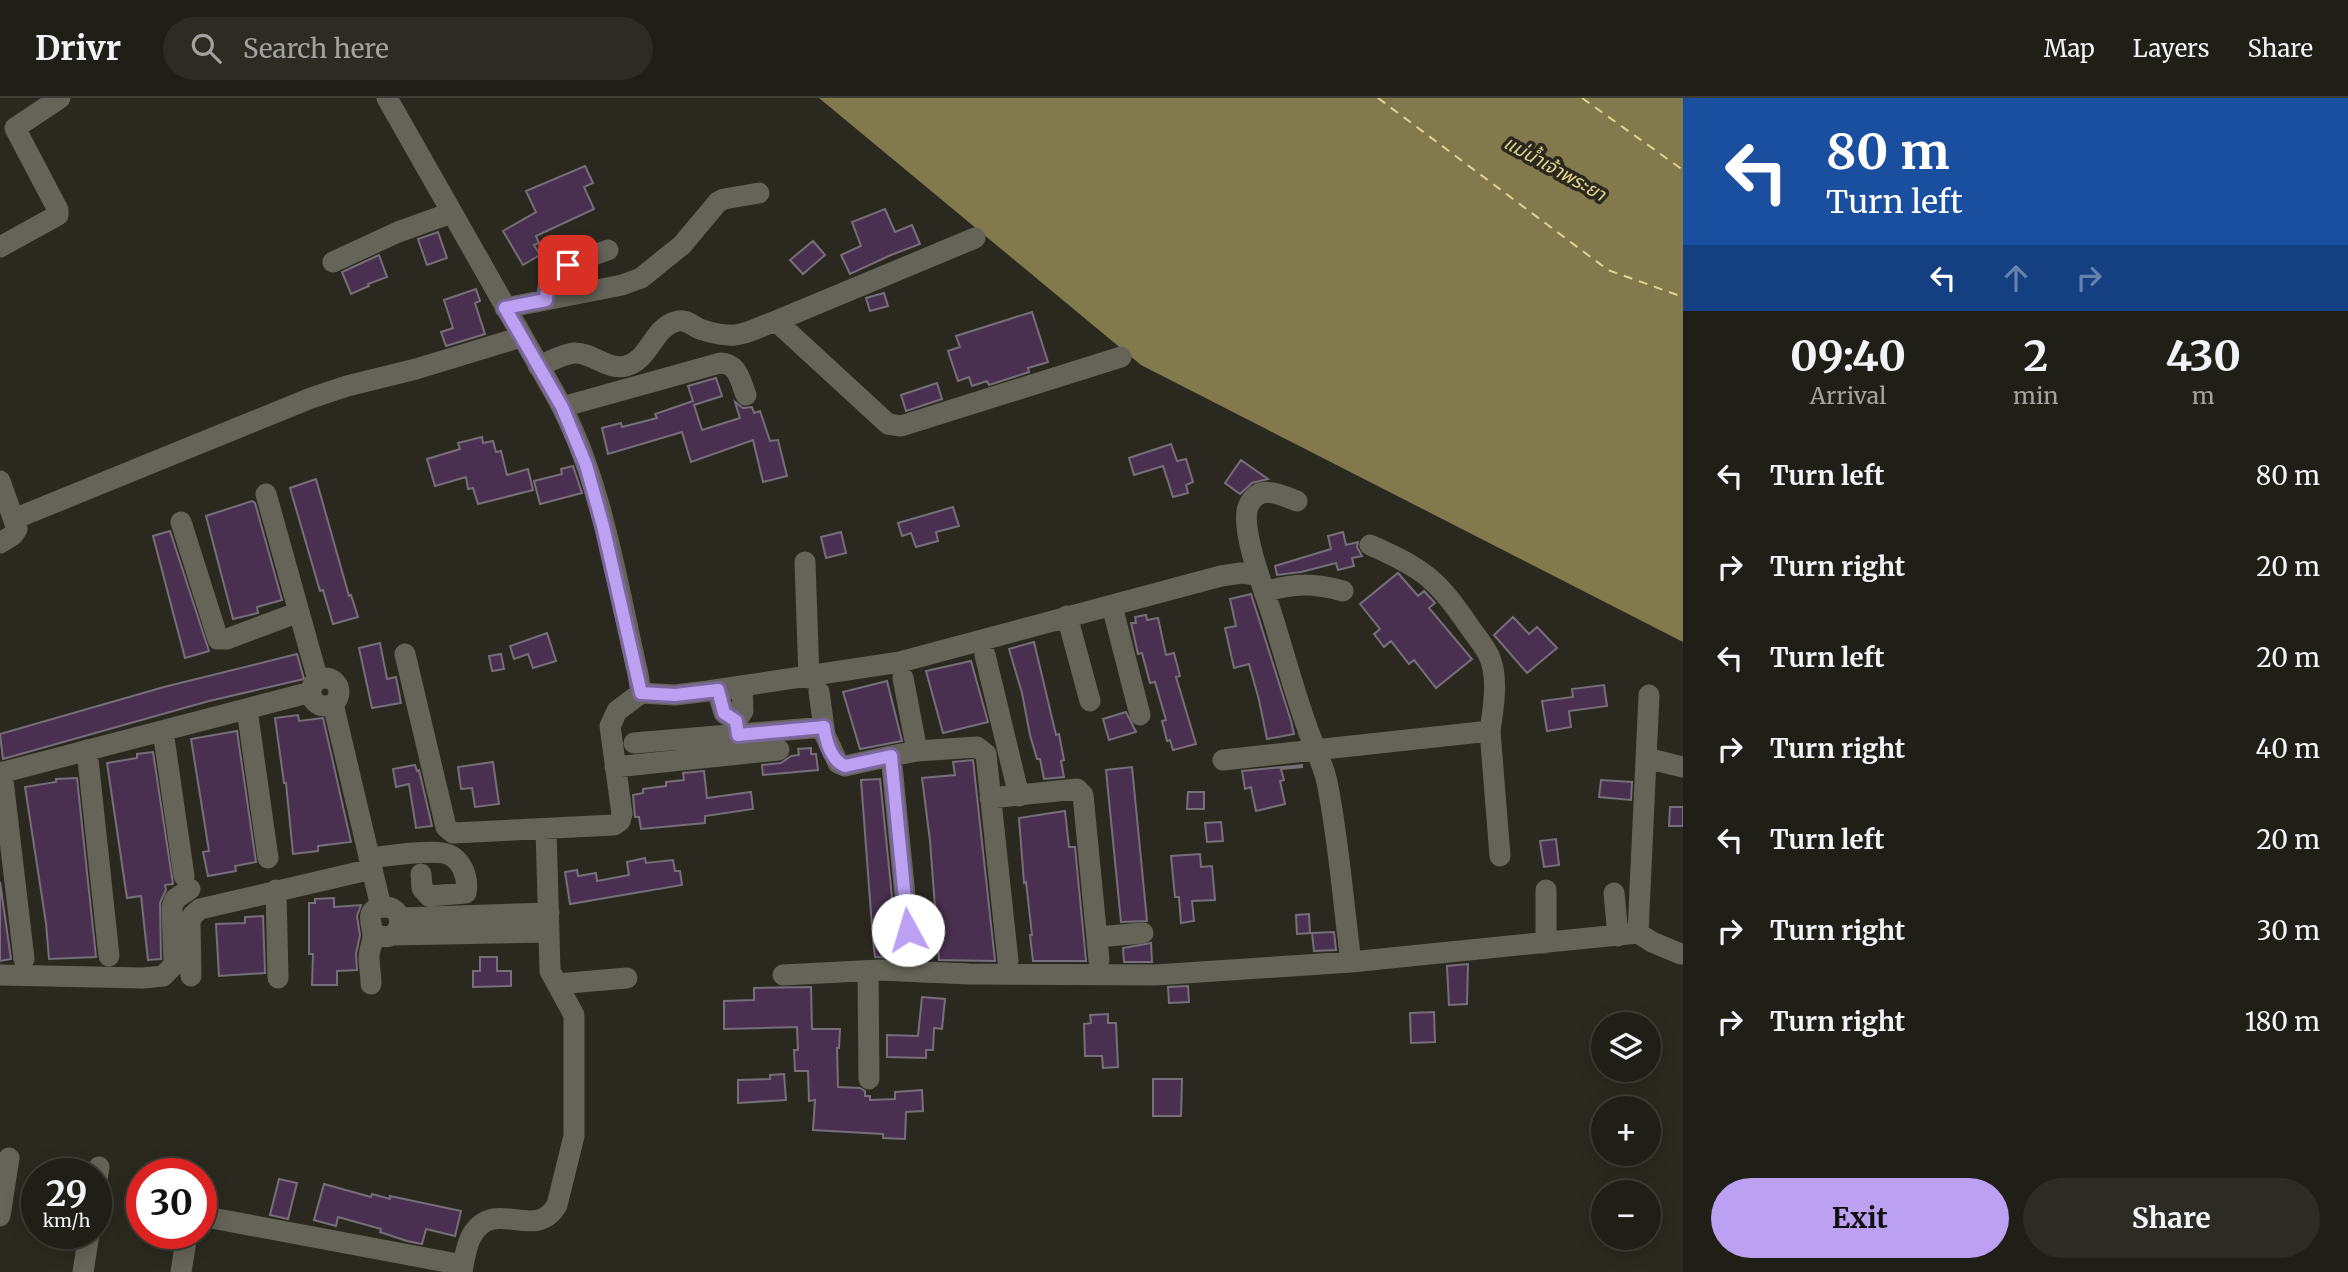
<!DOCTYPE html>
<html lang="en">
<head>
<meta charset="utf-8">
<style>
	:root { --surface:#201f17; --page:#2d2c24; --text:#f1f3f6; --muted:#a2a2a1; --line:#3d3d36; --accent:#bca0f2 }
	body { margin:0; font-family:Merriweather,"Noto Sans Thai",serif; background:var(--page); color:var(--text); height:100vh; display:flex; flex-direction:column; font-size:26px; white-space:nowrap }
	* { box-sizing:border-box; margin:0 }
	p { font-size:23px; color:var(--muted) }
	.icon { flex:none; width:38px; height:38px; fill:none; stroke:currentColor; stroke-width:2; stroke-linecap:round; stroke-linejoin:round }
	.map { position:relative; flex:1; overflow:hidden }
	.side { display:flex; flex-direction:column; background:var(--surface); width:665px }
	.side>* { flex:none }
	.banner { background:#1a4fa0; color:#fff; overflow:hidden }
	.tools { position:absolute; left:1591px; top:914px; display:grid; gap:14px }
	.tools a { display:grid; place-items:center; width:70px; height:70px; border-radius:50%; background:var(--surface); box-shadow:0 4px 18px #0003,0 0 0 2px var(--line); font-size:35px }
	.speed { position:absolute; left:21px; top:1060px; display:flex; gap:14px; font-size:35px; font-weight:700; text-align:center }
	.speed>* { display:grid; place-content:center; width:91px; height:91px; border-radius:50%; background:var(--surface); box-shadow:0 4px 18px #0003,0 0 0 2px var(--line); line-height:1 }
	.speed small { font-size:18px; font-weight:400 }
	.speed .limit { border:10px solid #d22; background:#fff; color:#111 }
	.pin { position:absolute; display:grid; place-items:center; width:60px; height:60px; color:#fff; margin:-30px; border-radius:14px; box-shadow:0 4px 10px #0006 }
	.me { position:absolute; width:77px; margin:-38px; rotate:354deg; stroke-linejoin:round; filter:drop-shadow(0 0 5px #0008) }
	.turn { display:flex; align-items:center; gap:24px; height:147px; padding:0 28px; font-size:32px }
	.turn .icon { width:91px; height:91px; stroke-width:2.5 }
	.turn b { display:block; font-size:49px; line-height:60px }
	.lanes { display:flex; align-items:center; height:66px; padding:0 28px; background:#0003; justify-content:center; gap:35px; direction:ltr }
	.lanes .off { opacity:.35 }
	.eta { display:flex; justify-content:space-evenly; align-items:center; height:119px; text-align:center }
	.eta b { font-size:42px; font-weight:700; line-height:49px }
	.action { display:flex; gap:14px; margin-top:auto; padding:14px 28px }
	.action a { flex:1; height:80px; border-radius:42px; background:var(--accent); color:#111; font-size:28px; font-weight:700; line-height:80px; text-align:center }
	.action a+a { background:var(--page); color:var(--text) }
	ul { padding:0; list-style:none }
	li { display:flex; align-items:center; gap:21px; height:91px; padding:0 28px }
	li div { flex:1 }
	li b { display:block; font-size:26px }
	li em { font-style:normal }
	header { display:flex; align-items:center; gap:42px; box-sizing:border-box; height:98px; padding:0 35px; background:var(--surface); border-bottom:2px solid var(--line) }
	header strong { font-size:33px }
	nav { display:flex; gap:38px; margin-inline-start:auto; font-size:24px }
	.search { width:490px; height:63px; background:var(--page); display:flex; align-items:center; gap:18px; box-sizing:border-box; padding:0 24px; border-radius:38px; color:var(--muted); font-size:26px }
	main { display:flex; flex:1; min-height:0 }
	.map>svg:first-child { display:block }
</style>
</head>
<body>
<header>
<strong>Drivr</strong>
<div class="search"><svg class="icon" aria-label="search" viewBox="0 0 24 24"><circle cx="10" cy="10" r="6"/><path d="M15 15l6 6"/></svg>Search here</div>
<nav><a>Map</a><a>Layers</a><a>Share</a></nav>
</header>
<main>
<div class="map">
<svg width="1683" height="1174" viewBox="0 0 1683 1174">
	<rect width="100%" height="100%" fill="#2b291f"/>
	<path fill="#82794d" d="M819 0H1683V544L1141 267Z"/>
	<g fill="none" stroke-linecap="round" stroke-linejoin="round">
		<path stroke="#e2d48c" stroke-width="2" stroke-dasharray="9 7" stroke-linecap="butt" d="M1378 0 1608 172 1683 199
			M1582 0 1683 72"/>
	</g>
	<path fill="#493050" stroke="#766e79" stroke-width="2" d="M585 68 593 85 584 89 594 111 536 138 539 145 534 147 540 157 523 167 503 133 536 114 526 93Z
		M885 111 895 134 912 127 920 146 891 157 850 176 841 157 861 148 852 124Z
		M438 134 447 160 427 167 418 141Z
		M813 143 825 157 803 176 790 162Z
		M379 157 387 179 368 186 369 188 351 196 342 174Z
		M476 191 480 203 475 205 485 236 446 248 441 234 453 230 444 202Z
		M884 195 888 208 870 213 866 200Z
		M1032 214 1048 264 1028 270 1029 274 989 287 987 283 972 288 969 279 958 283 948 253 960 249 956 238Z
		M716 280 722 298 694 307 702 332 740 320 735 304 743 310 752 309 754 315 760 313 770 343 778 342 787 378 763 384 753 342 691 364 682 334 608 356 602 330 621 325 622 329 657 320 655 316 693 303 688 288Z
		M937 285 942 301 906 313 901 297Z
		M482 339 483 345 493 343 496 354 501 353 507 377 528 371 533 392 478 406 473 390 468 391 466 379 435 388 427 361 460 351 458 345Z
		M1171 346 1177 363 1186 361 1193 384 1186 387 1188 395 1173 399 1163 368 1134 377 1129 360Z
		M1241 362 1268 381 1252 385 1240 396 1225 385Z
		M573 368 582 395 540 406 534 383 562 376 561 371Z
		M316 381 349 498 351 497 358 519 333 526 323 492 320 493 290 390Z
		M252 403 255 405 282 502 257 509 258 515 233 521 206 418Z
		M953 409 959 428 936 434 938 443 916 449 911 435 902 438 898 425Z
		M170 433 209 553 185 560 153 438Z
		M841 434 846 455 826 460 821 439Z
		M1343 434 1346 447 1358 444 1357 449 1362 458 1352 460 1354 468 1338 472 1336 465 1301 474 1277 477 1275 468 1331 451 1328 438Z
		M1398 475 1418 498 1424 493 1435 505 1429 510 1472 561 1436 590 1414 562 1409 566 1391 543 1384 549 1374 536 1380 531 1360 506Z
		M1251 496 1291 623 1294 636 1267 641 1259 602 1249 566 1234 570 1225 530 1236 528 1230 501Z
		M1146 517 1147 522 1158 520 1166 557 1174 555 1180 578 1176 579 1196 646 1173 652 1170 642 1167 643 1162 623 1166 622 1155 584 1150 585 1142 555 1138 556 1131 525H1136L1135 519Z
		M1513 519 1529 536 1537 529 1557 550 1527 575 1494 537Z
		M547 535 556 563 533 570 528 556 514 561 510 548Z
		M1034 544 1056 637 1059 636 1064 662 1061 663 1064 679 1044 681 1040 661H1037L1030 637 1022 595 1009 551Z
		M380 545 387 581 396 579 401 605 372 610 359 550Z
		M297 556 304 581 209 603 3 661 0 636 164 589Z
		M501 556 504 571 492 573 489 558Z
		M971 563 988 624 943 635 926 573Z
		M887 583 902 643 860 651 843 594Z
		M1604 587 1607 608 1569 613 1571 629 1547 633 1542 603 1573 599 1572 591Z
		M1126 614 1136 634 1109 642 1103 621Z
		M298 617 299 623 323 620 351 744 318 748V753L293 756 286 685H284L275 620Z
		M237 633 256 764 235 768 236 773 208 778 203 754 209 753 191 641Z
		M811 650V656H816L818 672 763 677 762 667 781 665 791 658 799 657 798 651Z
		M153 654 173 786 165 787 166 792 160 805 161 861 148 862 141 798 127 800 107 665 137 660V656Z
		M973 662 995 863 939 862 930 743 922 680 955 677 953 664Z
		M493 664 499 706 475 709 472 690 461 691 458 669Z
		M415 667 417 673 419 672 432 728 416 730 409 686 396 689 393 671Z
		M1302 667V669L1281 671 1284 682 1280 683 1285 706 1256 713 1251 689 1245 691 1242 673Z
		M1132 669 1147 823 1121 824 1106 672Z
		M704 673 707 700 751 694 753 711 705 718V725L641 731 639 719H635L633 697 643 695V691L666 688V684L684 682 683 675Z
		M77 680 96 859 49 861 46 825 25 689 56 684V681Z
		M880 681 898 858V860L875 859 873 842 861 682Z
		M1601 682 1632 684 1631 702 1599 699Z
		M1188 694H1204V711H1187Z
		M1670 709H1683V728H1669Z
		M1065 713 1069 749H1075L1086 863H1033L1030 837H1032L1026 784 1024 785 1019 720Z
		M1221 724 1223 743 1207 744 1205 725Z
		M1556 741 1559 767 1544 769 1540 743Z
		M1200 756 1201 769 1212 768 1215 802 1192 803 1194 823 1181 825 1179 799H1175L1171 758Z
		M645 760 646 765 673 762 675 773H680L682 787 570 806 565 774 577 772 578 778 596 775 597 783 629 777 627 764Z
		M0 784 11 861 0 863Z
		M334 800V809L361 807 357 818 360 837 356 856 357 872 337 873V887H312L313 856H309V805H315V801Z
		M1309 816 1310 835 1297 836 1296 817Z
		M263 818 265 875 219 878 216 826 245 825V819Z
		M1334 834 1336 852 1314 853 1312 835Z
		M1151 845 1152 864H1124L1123 850Z
		M480 859H497V873H511V888L473 889V873H480Z
		M1468 866 1467 906 1449 907 1447 868Z
		M1188 888 1189 904 1169 905 1168 889Z
		M811 889 812 931H840L839 950H837L838 989 860 990 865 993V998H870V1002L895 1001V994L922 992 923 1013 906 1014 905 1041 883 1040V1036L813 1032 815 1002 809 1003 808 973H795L794 952H798L797 929 724 931V903L754 902V890Z
		M922 899 945 901 942 931 934 930 933 952H926V960L887 959V937L918 938Z
		M1434 914 1435 944 1411 945 1410 915Z
		M1108 916V925H1116L1118 969 1103 970 1102 958H1085L1084 926 1091 925 1090 917Z
		M784 976 786 1002 738 1005V982L770 981V977Z
		M1153 981H1182L1181 1018H1153Z
		M279 1081 297 1085 288 1121 270 1117Z
		M324 1086 371 1099 372 1096 390 1101V1098L461 1113 455 1138 426 1131 422 1146 407 1143 380 1134 381 1131 338 1119 336 1128 314 1122Z"/>
	<g fill="none" stroke-linecap="round" stroke-linejoin="round">
		<path stroke="#666458" stroke-width="21" d="M387 0 555 296C602 380 616 482 638 576L641 595
			M0 149 58 117V112L15 30 60 0
			M333 164 398 134 451 115
			M546 202C549 163 576 164 608 152
			M505 210 622 187 641 180 682 147 718 104 724 101 759 95
			M776 223 975 140
			M538 268C549 264 563 256 574 255 592 254 608 273 626 268 650 262 653 228 678 223 688 221 694 230 703 232 711 235 726 238 735 237 749 236 763 227 776 223L888 326 901 328 1121 259
			M562 309 720 265C738 265 740 282 746 297
			M0 383 17 431 13 437 0 445
			M266 396 318 582
			M1297 403C1279 396 1258 385 1248 409 1240 432 1265 494 1272 517 1284 555 1294 593 1307 629 1313 648 1323 665 1327 684 1339 743 1343 804 1351 864
			M14 421 311 300 347 288 416 271 521 239
			M181 424 218 541H227L299 514
			M805 464 809 580
			M1264 494C1294 485 1313 485 1343 493
			M1112 508 1140 617
			M1067 518 1090 603
			M405 556 446 729 453 735 614 727 620 723 622 716 610 628 617 613 641 595 675 597 708 593 900 564 1221 478 1241 475 1257 477
			M985 557 1019 698
			M311 594a14 14 0 1 1 28 0a14 14 0 1 1-28 0Z
			M903 580 917 653 891 658 911 857
			M717 592 724 615 736 623 743 613 742 588
			M819 594 825 637 838 665 845 668 891 658
			M333 606 381 809
			M247 611 268 760
			M163 633 184 778
			M1490 633 1500 758
			M634 645 824 629
			M87 652 109 858
			M917 653 977 649 986 656 1008 863
			M1646 660 1683 669
			M1223 662 1490 633C1493 613 1498 583 1491 563 1488 552 1478 541 1471 531 1438 482 1425 471 1370 447
			M615 669 779 652
			M2 674 24 861
			M0 675 311 594
			M990 700 1077 691 1083 697 1099 862
			M369 760C388 758 426 752 443 755 461 758 469 779 466 795L429 798 422 790 421 776
			M276 792 278 880
			M1546 792V845
			M1614 795 1618 838
			M400 820 549 815
			M1638 835 1649 597
			M392 837 549 834
			M1097 839 1143 835
			M868 873 869 981
			M0 877 143 880 163 878 174 867 172 809 175 801 190 791
			M783 877 879 872 969 876 1155 877 1351 864 1638 835 1652 844 1681 856
			M191 878 190 824 193 817 200 811 372 771
			M371 886C371 877 369 868 369 859 369 852 373 845 373 837 373 828 362 810 385 809 409 809 402 851 374 835
			M557 886 627 880
			M96 1089 99 1069
			M0 1118 9 1060
			M201 1118 463 1167
			M83 1174 89 1136
			M181 1174 187 1136
			M462 1174C464 1163 466 1147 472 1137 495 1098 535 1145 557 1107L574 1038V917L550 873 546 731"/>
	</g>
	<g fill="none" stroke-linecap="round" stroke-linejoin="round">
		<defs>
			<path id="route" d="M568 167C551 173 547 185 546 202L505 210 562 309 586 367 603 428 641 595 675 597 718 592 724 615 736 623 738 637 824 629C826 644 831 662 845 668L891 658 908 832"/>
		</defs>
		<use href="#route" stroke="#7a689d" stroke-width="18"/>
		<use href="#route" stroke="#bca0f2" stroke-width="12"/>
	</g>
	<g text-anchor="middle" stroke-width="7" stroke-linejoin="round" paint-order="stroke">
		<g font-size="19" font-style="italic" fill="#e2d48c" stroke="#2b291f">
			<text transform="translate(1555 70) rotate(29)" y="7">แม่น้ำเจ้าพระยา</text>
		</g>
	</g>
</svg>
<div class="tools">
<a><svg class="icon" aria-label="layers" viewBox="0 0 24 24"><path d="M12 4l9 5-9 5-9-5zM3 14l9 5 9-5"/></svg></a>
<a>+</a>
<a>−</a>
</div>
<div class="speed"><div>29<small>km/h</small></div><div class="limit">30</div></div>
<div class="pin" style="left:568px;top:167px;background:#d93025"><svg class="icon" aria-label="arrive" viewBox="0 0 24 24"><path d="M6 21V4h12l-3 4 3 4H6"/></svg></div>
<svg class="me" style="left:908px;top:832px" viewBox="-20 -20 40 40"><circle r="19" fill="#fff"/><path d="M0-13L10 11 0 6-10 11z" fill="#bca0f2"/></svg>
</div>
<section class="side">
<div class="banner">
<div class="turn"><svg class="icon" aria-label="left" viewBox="0 0 24 24"><path d="M17 20v-9H6M10 6l-5 5 5 5"/></svg><div><b>80 m</b>Turn left</div></div>
<div class="lanes"><svg class="icon" aria-label="left" viewBox="0 0 24 24"><path d="M17 20v-9H6M10 6l-5 5 5 5"/></svg><svg class="icon off" aria-label="ahead" viewBox="0 0 24 24"><path d="M12 20V5M6 11l6-6 6 6"/></svg><svg class="icon off" aria-label="right" viewBox="0 0 24 24"><path d="M7 20v-9h11M14 6l5 5-5 5"/></svg></div>
</div>
<div class="eta">
<div><b>09:40</b><p>Arrival</p></div>
<div><b>2</b><p>min</p></div>
<div><b>430</b><p>m</p></div>
</div>
<ul>
<li><svg class="icon" aria-label="left" viewBox="0 0 24 24"><path d="M17 20v-9H6M10 6l-5 5 5 5"/></svg><div><b>Turn left</b></div><em>80 m</em></li>
<li><svg class="icon" aria-label="right" viewBox="0 0 24 24"><path d="M7 20v-9h11M14 6l5 5-5 5"/></svg><div><b>Turn right</b></div><em>20 m</em></li>
<li><svg class="icon" aria-label="left" viewBox="0 0 24 24"><path d="M17 20v-9H6M10 6l-5 5 5 5"/></svg><div><b>Turn left</b></div><em>20 m</em></li>
<li><svg class="icon" aria-label="right" viewBox="0 0 24 24"><path d="M7 20v-9h11M14 6l5 5-5 5"/></svg><div><b>Turn right</b></div><em>40 m</em></li>
<li><svg class="icon" aria-label="left" viewBox="0 0 24 24"><path d="M17 20v-9H6M10 6l-5 5 5 5"/></svg><div><b>Turn left</b></div><em>20 m</em></li>
<li><svg class="icon" aria-label="right" viewBox="0 0 24 24"><path d="M7 20v-9h11M14 6l5 5-5 5"/></svg><div><b>Turn right</b></div><em>30 m</em></li>
<li><svg class="icon" aria-label="right" viewBox="0 0 24 24"><path d="M7 20v-9h11M14 6l5 5-5 5"/></svg><div><b>Turn right</b></div><em>180 m</em></li>
</ul>
<div class="action"><a>Exit</a><a>Share</a></div>
</section>
</main>
</body>
</html>
